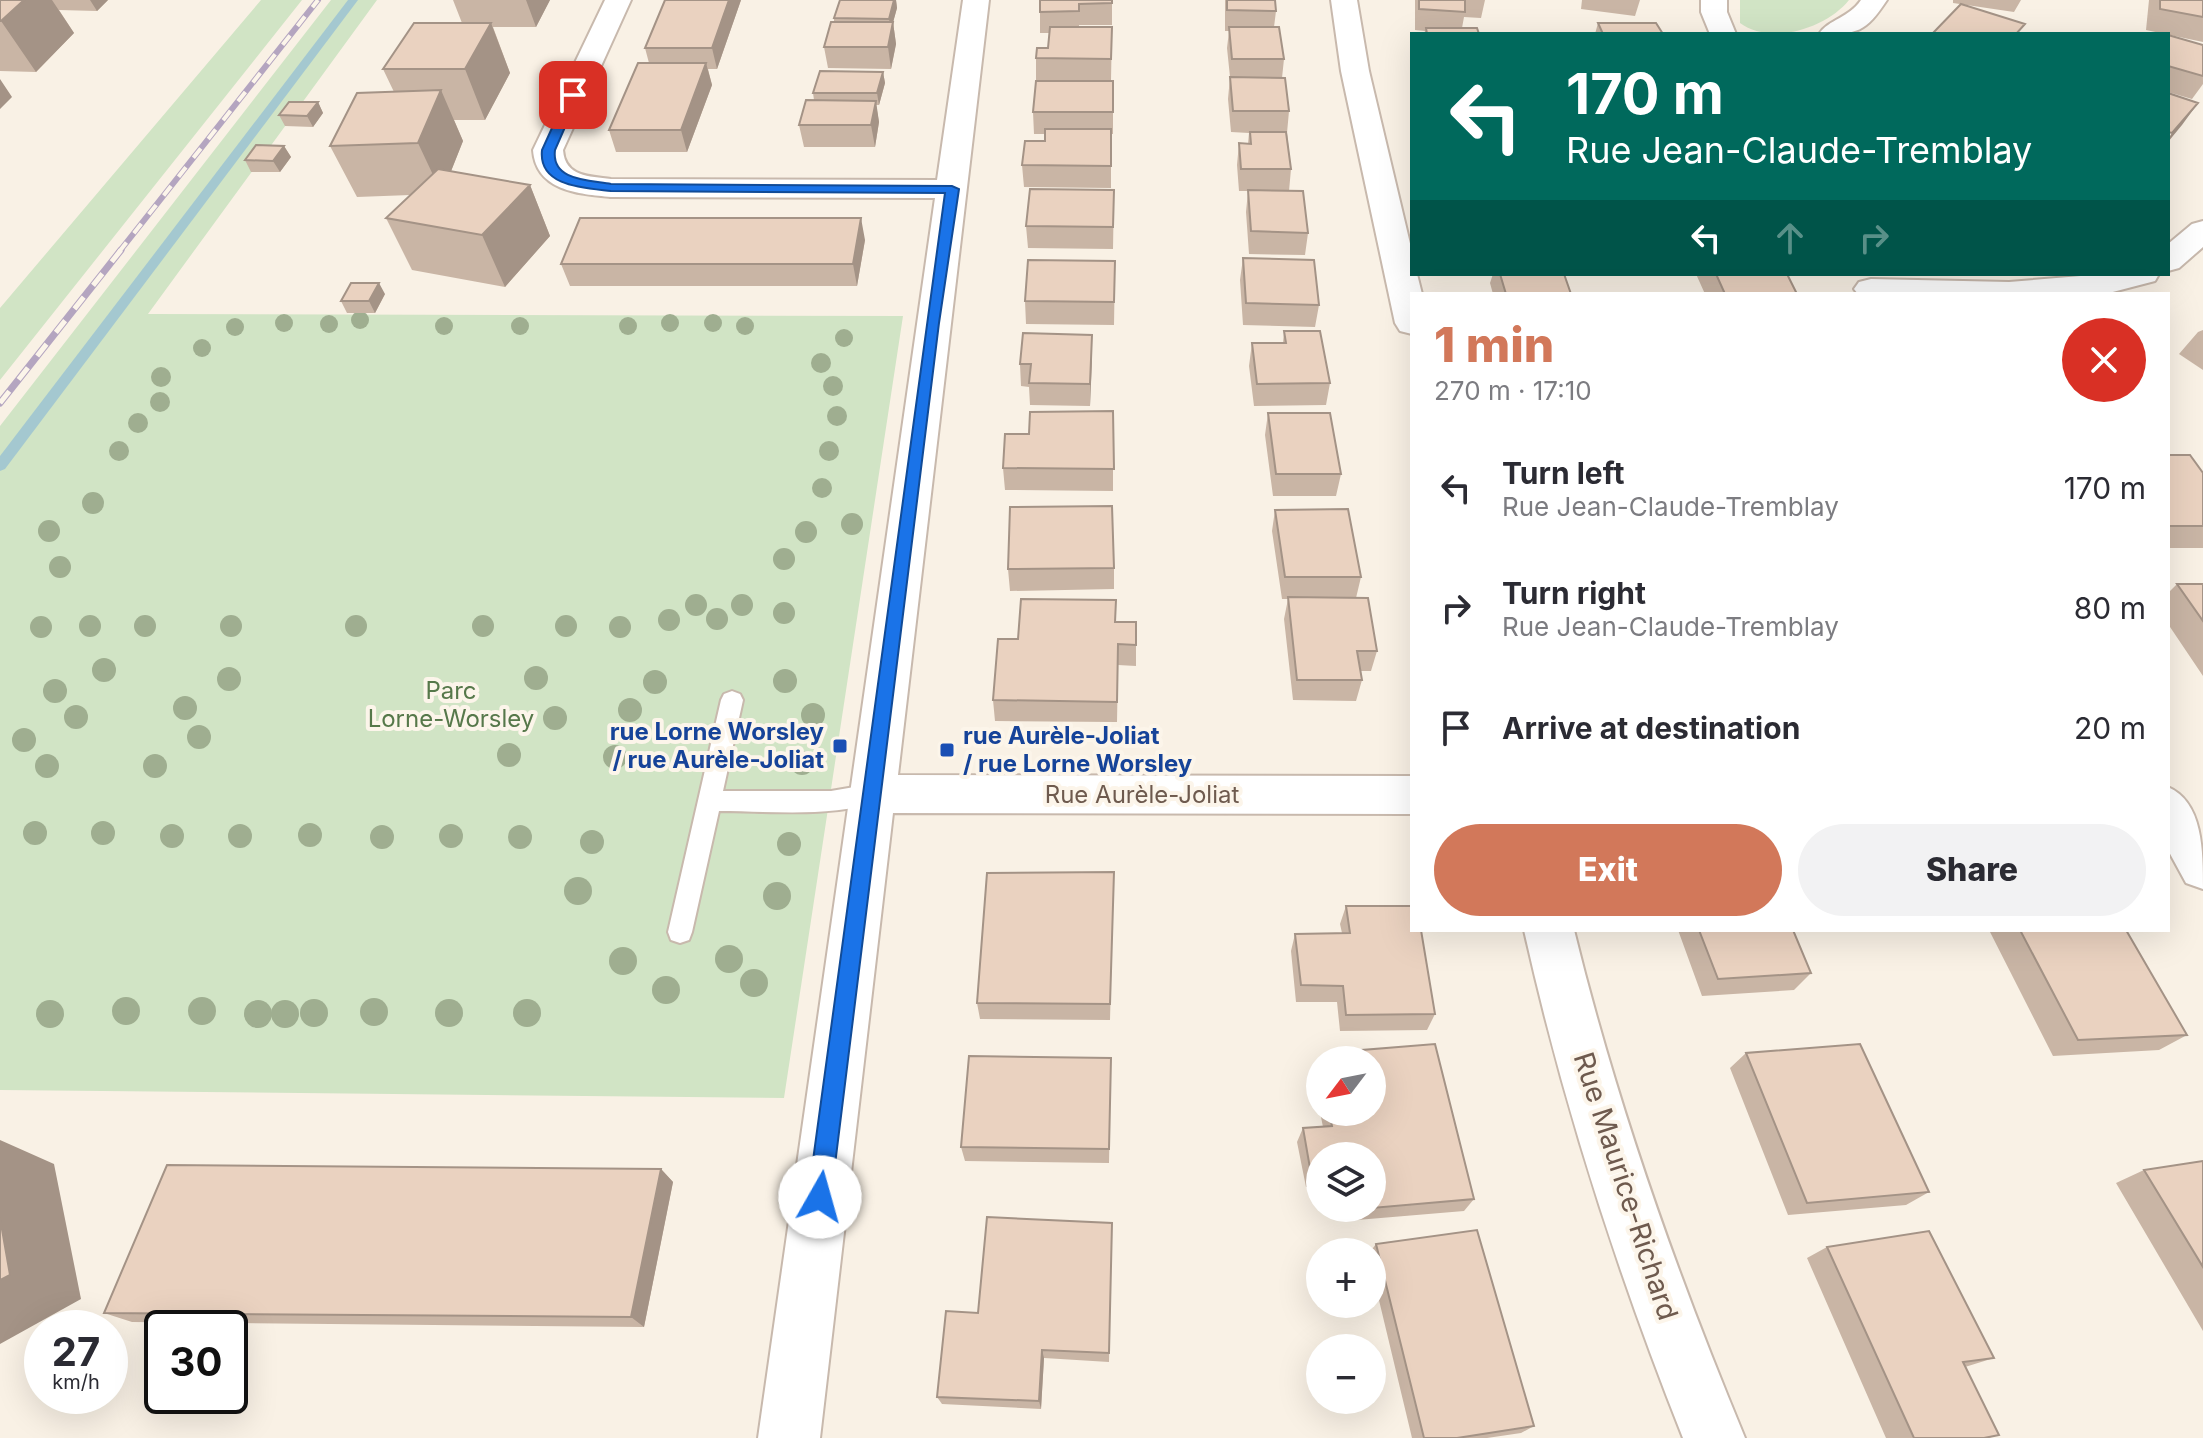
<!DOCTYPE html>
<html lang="en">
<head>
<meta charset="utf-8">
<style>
	:root { --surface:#fff; --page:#f2f2f3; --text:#2b2b33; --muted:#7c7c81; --accent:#d2785a }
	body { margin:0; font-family:Inter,sans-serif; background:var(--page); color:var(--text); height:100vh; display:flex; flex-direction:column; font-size:30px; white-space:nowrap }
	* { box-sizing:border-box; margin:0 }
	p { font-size:26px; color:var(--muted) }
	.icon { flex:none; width:44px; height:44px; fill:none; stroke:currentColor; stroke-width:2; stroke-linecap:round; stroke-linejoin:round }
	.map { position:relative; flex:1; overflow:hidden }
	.drawer { position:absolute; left:1410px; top:292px; width:760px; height:640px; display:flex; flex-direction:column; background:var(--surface); border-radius:0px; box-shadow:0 8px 32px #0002 }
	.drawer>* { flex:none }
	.top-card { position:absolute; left:1410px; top:32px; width:760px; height:244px; border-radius:0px; box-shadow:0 8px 32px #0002; background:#00695c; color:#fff; overflow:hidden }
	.needle { width:52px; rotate:238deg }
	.controls { position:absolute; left:1306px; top:1046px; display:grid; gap:16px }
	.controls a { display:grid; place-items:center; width:80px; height:80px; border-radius:50%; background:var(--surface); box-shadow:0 8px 32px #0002; font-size:40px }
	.speed { position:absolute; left:24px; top:1310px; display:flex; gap:16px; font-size:40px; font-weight:700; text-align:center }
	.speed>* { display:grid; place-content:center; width:104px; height:104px; border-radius:50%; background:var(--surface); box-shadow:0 8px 32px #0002; line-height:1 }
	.speed small { font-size:20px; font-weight:400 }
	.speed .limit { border:4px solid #111; border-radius:12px; background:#fff; color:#111 }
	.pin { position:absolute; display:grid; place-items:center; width:68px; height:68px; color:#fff; margin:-34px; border-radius:16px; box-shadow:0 4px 12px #0006 }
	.me { position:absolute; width:88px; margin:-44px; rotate:7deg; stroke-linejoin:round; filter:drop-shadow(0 0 6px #0008) }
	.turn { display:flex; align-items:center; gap:28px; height:168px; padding:0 24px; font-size:36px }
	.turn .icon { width:104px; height:104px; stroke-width:2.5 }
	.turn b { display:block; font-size:56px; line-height:68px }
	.lanes { display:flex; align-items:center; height:76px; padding:0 24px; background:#0003; justify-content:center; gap:40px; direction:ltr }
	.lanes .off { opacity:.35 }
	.round { display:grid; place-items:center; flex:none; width:84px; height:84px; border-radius:42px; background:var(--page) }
	.summary { display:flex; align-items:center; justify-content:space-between; height:136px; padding:0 24px }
	h1 { font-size:48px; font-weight:800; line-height:60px; color:var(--accent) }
	.primary-button { display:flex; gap:16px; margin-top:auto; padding:16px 24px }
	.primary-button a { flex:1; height:92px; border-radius:48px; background:var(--accent); color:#fff; font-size:32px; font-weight:800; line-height:92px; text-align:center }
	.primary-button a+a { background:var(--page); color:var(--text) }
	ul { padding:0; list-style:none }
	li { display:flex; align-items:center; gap:24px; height:120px; padding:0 24px }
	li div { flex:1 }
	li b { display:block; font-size:30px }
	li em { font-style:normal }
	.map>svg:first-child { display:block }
</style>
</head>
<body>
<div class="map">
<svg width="2203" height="1438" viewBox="0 0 2203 1438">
	<rect width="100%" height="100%" fill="#f9f1e5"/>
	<path fill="#d1e4c5" d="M261 0H302L0 380V308Z
		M331 0H377L148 314 903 316 784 1098 0 1090V426Z
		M1740 0H1849C1827 28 1771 46 1740 23Z"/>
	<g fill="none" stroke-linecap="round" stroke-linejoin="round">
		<path fill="#a4c8d0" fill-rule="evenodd" d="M348 0H358L5 469 0 471V456Z"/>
		<defs>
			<path id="service" d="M732 691 740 694 743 700 723 791H831L872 784 880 787 883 794 880 801C830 818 771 811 719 811L692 932 689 940 680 943 671 940 668 932 721 700 724 694Z"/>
			<path id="minor" d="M605 0H631L563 150C565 177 589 176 611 179L937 180 963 0H989L898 775 1412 776V814L893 813 820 1438H758L935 198 611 197C579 194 536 191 533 150Z
				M1331 0H1357L1369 71 1412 252V274H1417L1422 294H1412V334L1400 331 1395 323 1341 71Z
				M1701 0H1727V12L1736 34H1710L1701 12Z
				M1861 0H1887C1865 33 1858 34 1819 34 1829 19 1849 18 1861 0Z
				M2203 221V247L2179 268 2168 271V244L2192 224Z
				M2105 274H2159L2155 281 2105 294H1858L1854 289 1859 282 1871 279 2009 282Z
				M2168 787C2203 802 2203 851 2203 889L2186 883 2168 850Z
				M1524 930H1574C1617 1105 1676 1272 1745 1438H1683C1617 1272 1563 1104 1524 930Z"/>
		</defs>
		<use href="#service" stroke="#c8b9ad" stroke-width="4"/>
		<use href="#minor" stroke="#c8b9ad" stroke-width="4"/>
		<use href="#service" fill="#fff" fill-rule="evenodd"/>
		<use href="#minor" fill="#fff" fill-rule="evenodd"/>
		<defs>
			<path id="rail-far1" d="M119 252 318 0"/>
			<path id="rail" d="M0 403 121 250"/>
		</defs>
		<use href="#rail-far1" stroke="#b4a5c0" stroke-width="6"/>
		<use href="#rail" stroke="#b4a5c0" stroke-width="7"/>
		<use href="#rail-far1" stroke="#fcf5ea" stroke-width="4" stroke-dasharray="12" stroke-linecap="butt"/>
		<use href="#rail" stroke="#fcf5ea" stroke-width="5" stroke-dasharray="15" stroke-linecap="butt"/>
	</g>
	<g fill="#9fae90">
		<circle cx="360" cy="320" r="9"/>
		<circle cx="284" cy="323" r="9"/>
		<circle cx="670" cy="323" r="9"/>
		<circle cx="713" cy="323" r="9"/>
		<circle cx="329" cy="324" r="9"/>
		<circle cx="444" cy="326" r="9"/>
		<circle cx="520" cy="326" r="9"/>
		<circle cx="628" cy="326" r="9"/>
		<circle cx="745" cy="326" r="9"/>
		<circle cx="235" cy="327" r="9"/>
		<circle cx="844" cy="338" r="9"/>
		<circle cx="202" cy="348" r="9"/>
		<circle cx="821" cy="363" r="10"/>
		<circle cx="161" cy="377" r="10"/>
		<circle cx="833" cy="386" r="10"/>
		<circle cx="160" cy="402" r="10"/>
		<circle cx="837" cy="416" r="10"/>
		<circle cx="138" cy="423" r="10"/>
		<circle cx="119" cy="451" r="10"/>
		<circle cx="829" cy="451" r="10"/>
		<circle cx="822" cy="488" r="10"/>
		<circle cx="93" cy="503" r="11"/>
		<circle cx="852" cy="524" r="11"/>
		<circle cx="49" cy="531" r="11"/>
		<circle cx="806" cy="532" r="11"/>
		<circle cx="784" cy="559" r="11"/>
		<circle cx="60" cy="567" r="11"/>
		<circle cx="696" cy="605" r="11"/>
		<circle cx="742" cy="605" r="11"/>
		<circle cx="784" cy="613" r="11"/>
		<circle cx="717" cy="619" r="11"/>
		<circle cx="669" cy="620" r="11"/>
		<circle cx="90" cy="626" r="11"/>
		<circle cx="145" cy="626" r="11"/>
		<circle cx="231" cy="626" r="11"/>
		<circle cx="356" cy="626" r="11"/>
		<circle cx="483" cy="626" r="11"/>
		<circle cx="566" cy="626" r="11"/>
		<circle cx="41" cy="627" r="11"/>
		<circle cx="620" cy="627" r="11"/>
		<circle cx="104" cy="670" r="12"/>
		<circle cx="536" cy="678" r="12"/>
		<circle cx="229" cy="679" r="12"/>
		<circle cx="785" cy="681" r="12"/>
		<circle cx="655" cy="682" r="12"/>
		<circle cx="55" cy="691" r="12"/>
		<circle cx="185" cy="708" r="12"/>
		<circle cx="630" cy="710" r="12"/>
		<circle cx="813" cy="715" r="12"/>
		<circle cx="76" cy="717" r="12"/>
		<circle cx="555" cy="718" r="12"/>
		<circle cx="199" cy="737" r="12"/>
		<circle cx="24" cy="740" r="12"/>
		<circle cx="509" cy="755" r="12"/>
		<circle cx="615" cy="757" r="12"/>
		<circle cx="802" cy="763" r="12"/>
		<circle cx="47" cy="766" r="12"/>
		<circle cx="155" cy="766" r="12"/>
		<circle cx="35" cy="833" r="12"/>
		<circle cx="103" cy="833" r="12"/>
		<circle cx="310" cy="835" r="12"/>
		<circle cx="172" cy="836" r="12"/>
		<circle cx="240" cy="836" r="12"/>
		<circle cx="451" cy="836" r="12"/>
		<circle cx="382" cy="837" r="12"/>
		<circle cx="520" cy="837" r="12"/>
		<circle cx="592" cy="842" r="12"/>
		<circle cx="789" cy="844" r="12"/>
		<circle cx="578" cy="891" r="14"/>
		<circle cx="777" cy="896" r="14"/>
		<circle cx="729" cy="959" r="14"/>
		<circle cx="623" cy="961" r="14"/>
		<circle cx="754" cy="983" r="14"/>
		<circle cx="666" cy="990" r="14"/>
		<circle cx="126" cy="1011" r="14"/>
		<circle cx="202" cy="1011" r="14"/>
		<circle cx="374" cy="1012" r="14"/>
		<circle cx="314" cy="1013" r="14"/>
		<circle cx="449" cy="1013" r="14"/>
		<circle cx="527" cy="1013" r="14"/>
		<circle cx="50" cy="1014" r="14"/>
		<circle cx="258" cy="1014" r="14"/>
		<circle cx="285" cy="1014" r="14"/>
	</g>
	<path fill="#c9b5a5" d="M0 0H108L97 11 59 10 74 33 36 72 0 71Z
		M453 0H550L536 27H493L510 73 485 120H454L463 141 451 171 530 185 550 236 505 287 412 270 386 218 410 195 357 197 330 146 394 92 383 69 462 23Z
		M741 0 717 69H708L712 85 687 152H616L609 130 649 63 645 48Z
		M840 0H896L897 8 893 22 896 44 891 69 828 68 824 47 834 22V18Z
		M1040 0H1112V25H1079V27H1112L1111 80H1036V58L1048 48 1049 33H1040Z
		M1225 0H1275L1276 11 1274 27 1284 59 1282 78 1289 111 1287 133 1291 169 1289 191 1308 233 1305 255 1249 254 1246 212 1248 191H1239L1237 165 1239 143 1248 144 1249 133 1231 132 1228 99 1230 77 1227 48 1229 31H1225Z
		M1415 0H1485L1481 18 1464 17 1462 28 1479 34H1424L1425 31 1415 30Z
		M1582 0H1640L1635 16 1581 9Z
		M1953 0H2021L2014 12 1953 3Z
		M2149 0H2203V42L2146 30Z
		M1598 23 1663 34H1595Z
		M2168 35 2203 45V84L2192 99 2168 92Z
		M883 72 885 83 879 105H876L879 122 875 147H804L799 125 814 100 813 93Z
		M1113 81V134H1111V188L1024 187 1022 165 1045 141V134H1034L1033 112Z
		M318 102 323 113 313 127 285 126 279 115Z
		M284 146 291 157 280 172H251L245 160Z
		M1114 190 1113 249 1028 248 1026 226Z
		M865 240 857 286H570L561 264Z
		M1243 258 1319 305 1315 327 1243 325 1240 280Z
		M1115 261 1114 325 1026 324 1025 301Z
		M1493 274H1564L1571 294H1493L1490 283Z
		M1696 274H1787L1797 294H1705Z
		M385 294 375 313H347L341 301Z
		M2203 330V370L2179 354 2198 332Z
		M1284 331 1330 383 1326 405 1254 406 1249 366 1252 343H1283Z
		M1092 335 1090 406 1030 405 1029 387 1021 386 1020 364Z
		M1113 411V491L1005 490 1003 468Z
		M1268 413 1341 474 1336 496H1273L1265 435Z
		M2168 455 2203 473V548H2168Z
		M1275 510 1361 577 1356 598 1377 651 1371 671H1360L1362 680 1356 701 1293 700 1284 619 1288 599H1282L1272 531Z
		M1114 568V589L1010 591 1008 569Z
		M2177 584H2203V676L2168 624V593Z
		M1115 622 1136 645V666L1118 665 1117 722 995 721 993 700 1018 639Z
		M1114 872 1110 1020 980 1019 977 1003Z
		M1346 906 1435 1014 1427 1030 1340 1031 1337 1002H1296L1291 951 1295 934 1342 933 1340 924Z
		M1678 930H1793L1811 973 1794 990 1702 996Z
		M1989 930H2126L2187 1035 2159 1050 2053 1056Z
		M1435 1044 1474 1199 1464 1211 1345 1221 1343 1208H1372V1156H1320V1185L1306 1187 1297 1142 1303 1128 1323 1127 1320 1112H1372V1060H1358L1362 1050Z
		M1746 1053 1929 1192 1906 1205 1788 1215 1730 1068Z
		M1111 1058 1109 1163 965 1161 961 1147Z
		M1320 1089V1109L1317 1095Z
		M2203 1161V1331L2116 1183 2144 1170Z
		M661 1169 673 1182 644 1327 132 1322 104 1313Z
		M1112 1223 1109 1362 1044 1358 1041 1409 942 1404 937 1397 978 1313Z
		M1376 1244 1534 1426 1521 1433 1487 1438H1412L1372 1271V1252H1370Z
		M1827 1247 1994 1358 1965 1367 1999 1435 1988 1438H1886L1807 1258Z"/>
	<path fill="#a49386" d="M24 0H52L74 33 36 72 1 21Z
		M90 0H108L97 11Z
		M526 0H550L536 27Z
		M729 0H741L717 69 712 48Z
		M894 0H896L897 8 891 30 889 19Z
		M893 22 896 44 891 69 888 47Z
		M491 23 510 73 485 120 465 69Z
		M706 63 712 85 687 152 681 130Z
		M883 72 885 83 879 105 877 93Z
		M0 79 12 97 0 109Z
		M441 90 463 141 442 194 418 143Z
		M876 101 879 122 875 147 871 125Z
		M318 102 323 113 313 127 307 116Z
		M2198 103 2182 125 2168 142V139L2172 133Z
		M284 146 291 157 280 172 273 161Z
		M530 185 550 236 505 287 482 235Z
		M861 218 865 240 857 286 853 264Z
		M379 283 385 294 375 313 369 301Z
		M1092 335V357L1090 406V384Z
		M0 1140 54 1164 81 1299 0 1344Z
		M661 1169 673 1182 644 1327 631 1317Z
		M1042 1350 1044 1358 1041 1409 1039 1401Z"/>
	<path fill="#ead2c0" stroke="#a49386" stroke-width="2" d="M0 0H24L1 21H0Z
		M665 0H729L712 48H645Z
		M840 0H894L889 19 834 18Z
		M1040 0H1112V3L1079 4V11L1040 12Z
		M1227 0H1275L1276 11 1227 10Z
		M1419 0H1465V12L1419 9Z
		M2160 0H2203V17L2160 9Z
		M1961 4 2025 24 2016 34H1932Z
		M831 22H893L888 47H824Z
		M414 23H491L465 69H383Z
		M1598 23H1656L1663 34H1603Z
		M1050 27H1112L1111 59 1036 58 1037 48H1048Z
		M1229 27H1279L1284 59H1232Z
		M1426 28H1477L1479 34H1427Z
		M2168 35 2203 45V76L2168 66Z
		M638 63H706L681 130H609Z
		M820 71 883 72 877 93H813Z
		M1230 77 1285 78 1289 111H1233Z
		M1036 81H1113V112H1033Z
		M441 90 418 143 330 146 357 93Z
		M2168 93 2198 103 2172 133 2168 132Z
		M806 100 876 101 871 125H799Z
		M289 102H318L307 116 279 115Z
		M1045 129H1111V166L1022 165 1025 141H1045Z
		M1250 132H1286L1291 169H1241L1239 143 1251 144Z
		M256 145 284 146 273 161 245 160Z
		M438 169 530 185 482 235 386 218Z
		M1030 189 1114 190 1113 227 1026 226Z
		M1248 190 1303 191 1308 233 1251 231Z
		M580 218H861L853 264H561Z
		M1243 258 1314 260 1319 305 1246 303Z
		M1028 260 1115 261 1114 302 1025 301Z
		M1500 274H1564L1571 294H1506Z
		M1716 274H1787L1797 294H1725Z
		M351 283H379L369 301H341Z
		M1284 331H1320L1330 383 1257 384 1252 343H1286Z
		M1023 333 1092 335 1090 384 1029 383 1031 364H1020Z
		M1113 411 1114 469 1003 468 1005 434H1029L1030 412Z
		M1268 413H1330L1341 474H1276Z
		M2168 455H2190L2203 473V526H2168Z
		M1112 506 1114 568 1008 569 1010 507Z
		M1348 509 1361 577H1285L1275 510Z
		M2177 584H2203V621Z
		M1288 597 1368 598 1377 651H1357L1362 680H1297Z
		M1021 599 1116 600 1115 622H1136V645L1118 644 1117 702 993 700 998 639H1018Z
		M1114 872 1110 1004 977 1003 987 873Z
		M1346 906H1412V930H1421L1435 1014 1346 1015 1343 986 1301 985 1295 934 1350 933Z
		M1699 930H1793L1811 973 1718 979Z
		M2020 930H2126L2187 1035 2078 1040Z
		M1435 1044 1474 1199 1372 1208V1156H1320V1173L1311 1174 1303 1128 1332 1126 1329 1112H1372V1060H1364L1362 1050Z
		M1860 1044 1929 1192 1807 1203 1746 1053Z
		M969 1056 1111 1058 1109 1149 961 1147Z
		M2203 1161V1267L2144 1170Z
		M167 1165 661 1169 631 1317 104 1313Z
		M987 1217 1112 1223 1109 1353 1042 1350 1039 1401 937 1397 946 1311 978 1313Z
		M0 1218 10 1275 0 1280Z
		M1477 1230 1534 1426 1457 1438H1424L1376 1244Z
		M1929 1231 1994 1358 1963 1362 1999 1435 1984 1438H1914L1827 1247Z"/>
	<path fill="#1a73e8" stroke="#114b97" stroke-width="2" d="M573 91 579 95 555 150C551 181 589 180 611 184L952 186 959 189 939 323 831 1197 828 1205 820 1209 812 1205 808 1197 945 193 611 191C585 188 538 187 542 150L567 95Z"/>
	<g fill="#1a4fb4" stroke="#fcf5ea" stroke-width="3">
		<rect x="832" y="738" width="16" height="16" rx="4"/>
		<rect x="939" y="742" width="16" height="16" rx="4"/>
	</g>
	<g text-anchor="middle" stroke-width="8" stroke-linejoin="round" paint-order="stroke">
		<g font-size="24" fill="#56784a" stroke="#fcf5ea">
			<text x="451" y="699">Parc<tspan x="451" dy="28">Lorne-Worsley</tspan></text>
		</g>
		<g font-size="24" font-weight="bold" fill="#164399" stroke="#fcf5ea" text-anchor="end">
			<text x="824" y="740">rue Lorne Worsley<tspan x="824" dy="28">/ rue Aurèle-Joliat</tspan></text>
			<text x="963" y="744" text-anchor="start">rue Aurèle-Joliat<tspan x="963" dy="28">/ rue Lorne Worsley</tspan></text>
		</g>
		<g font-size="24" fill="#6e5a4e" stroke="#fcf5ea">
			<text x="1142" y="803">Rue Aurèle-Joliat</text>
		</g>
		<g font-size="28" fill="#6e5a4e" stroke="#fcf5ea">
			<text transform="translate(1626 1186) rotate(72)" y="10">Rue Maurice-Richard</text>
		</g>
	</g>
</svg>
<div class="controls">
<a><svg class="needle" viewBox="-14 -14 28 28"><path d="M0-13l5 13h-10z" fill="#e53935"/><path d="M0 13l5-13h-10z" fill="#7c7c81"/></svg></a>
<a><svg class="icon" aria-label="layers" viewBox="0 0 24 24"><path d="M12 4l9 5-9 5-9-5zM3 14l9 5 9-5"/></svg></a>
<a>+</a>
<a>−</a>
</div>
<div class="speed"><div>27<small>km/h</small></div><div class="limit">30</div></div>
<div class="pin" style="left:573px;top:95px;background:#d93025"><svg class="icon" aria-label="arrive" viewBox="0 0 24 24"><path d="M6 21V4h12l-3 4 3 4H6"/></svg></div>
<svg class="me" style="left:820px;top:1197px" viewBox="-20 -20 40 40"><circle r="19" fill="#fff"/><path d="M0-13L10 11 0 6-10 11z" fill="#1a73e8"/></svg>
<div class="top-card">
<div class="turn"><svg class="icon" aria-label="left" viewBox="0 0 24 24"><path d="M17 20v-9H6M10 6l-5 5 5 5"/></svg><div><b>170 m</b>Rue Jean-Claude-Tremblay</div></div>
<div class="lanes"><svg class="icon" aria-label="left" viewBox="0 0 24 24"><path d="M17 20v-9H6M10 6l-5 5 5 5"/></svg><svg class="icon off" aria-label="ahead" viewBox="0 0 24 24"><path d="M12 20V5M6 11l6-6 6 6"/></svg><svg class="icon off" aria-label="right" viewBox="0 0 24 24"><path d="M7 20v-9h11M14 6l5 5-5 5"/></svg></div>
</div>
<section class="drawer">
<div class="summary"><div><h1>1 min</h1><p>270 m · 17:10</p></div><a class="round" style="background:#d93025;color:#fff"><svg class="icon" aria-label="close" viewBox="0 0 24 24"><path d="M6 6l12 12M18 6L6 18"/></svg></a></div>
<ul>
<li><svg class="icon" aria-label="left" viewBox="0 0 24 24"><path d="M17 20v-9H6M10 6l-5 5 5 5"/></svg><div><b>Turn left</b><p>Rue Jean-Claude-Tremblay</p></div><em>170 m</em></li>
<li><svg class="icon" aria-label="right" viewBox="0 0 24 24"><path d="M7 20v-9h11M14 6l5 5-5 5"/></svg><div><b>Turn right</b><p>Rue Jean-Claude-Tremblay</p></div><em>80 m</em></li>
<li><svg class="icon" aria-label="arrive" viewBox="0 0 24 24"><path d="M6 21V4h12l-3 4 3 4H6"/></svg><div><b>Arrive at destination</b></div><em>20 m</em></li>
</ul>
<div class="primary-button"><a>Exit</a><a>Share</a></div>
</section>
</div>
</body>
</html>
